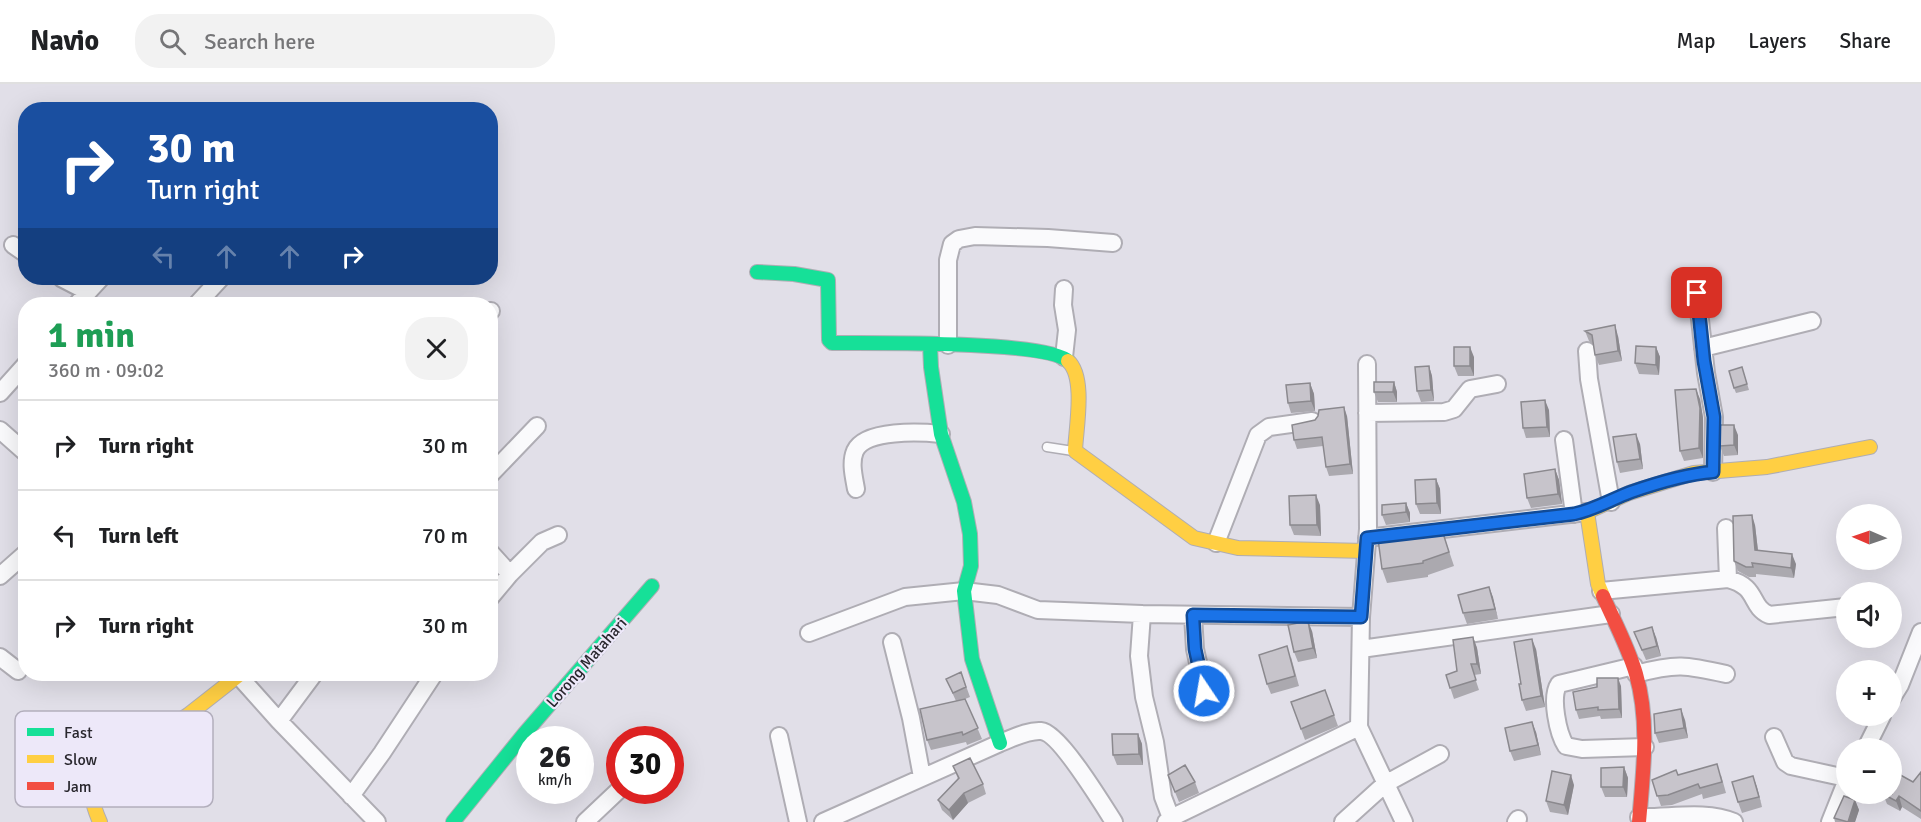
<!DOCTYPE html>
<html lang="en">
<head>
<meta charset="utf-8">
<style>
	:root { --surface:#fff; --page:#f2f2f2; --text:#202124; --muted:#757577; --line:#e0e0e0 }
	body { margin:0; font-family:Signika,sans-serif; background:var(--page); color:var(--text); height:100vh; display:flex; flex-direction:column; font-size:22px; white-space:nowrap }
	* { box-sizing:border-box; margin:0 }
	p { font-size:20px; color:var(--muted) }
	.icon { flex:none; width:33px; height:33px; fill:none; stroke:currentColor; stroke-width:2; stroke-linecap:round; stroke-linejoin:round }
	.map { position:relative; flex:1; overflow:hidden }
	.panel { position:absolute; left:18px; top:213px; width:480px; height:384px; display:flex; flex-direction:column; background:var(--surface); border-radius:24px; box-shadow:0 6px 24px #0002 }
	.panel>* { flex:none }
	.banner { position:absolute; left:18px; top:18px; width:480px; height:183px; border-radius:24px; box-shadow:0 6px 24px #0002; background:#1a4fa0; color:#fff; overflow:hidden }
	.needle { width:39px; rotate:272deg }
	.buttons { position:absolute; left:1836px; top:420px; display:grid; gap:12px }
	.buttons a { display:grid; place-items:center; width:66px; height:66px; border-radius:50%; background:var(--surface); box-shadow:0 6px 24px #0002; font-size:30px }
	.speed { position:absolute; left:516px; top:642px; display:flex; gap:12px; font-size:30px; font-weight:700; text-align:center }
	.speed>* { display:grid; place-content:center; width:78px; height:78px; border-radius:50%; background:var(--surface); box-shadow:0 6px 24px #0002; line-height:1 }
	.speed small { font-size:15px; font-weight:400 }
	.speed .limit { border:9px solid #d22; background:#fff; color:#111 }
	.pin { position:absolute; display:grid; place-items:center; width:51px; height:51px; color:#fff; margin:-26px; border-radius:12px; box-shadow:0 3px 9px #0006 }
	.me { position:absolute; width:66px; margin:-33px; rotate:348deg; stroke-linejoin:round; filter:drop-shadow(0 0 4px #0008) }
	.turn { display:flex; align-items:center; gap:21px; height:126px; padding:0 30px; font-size:27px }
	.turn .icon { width:78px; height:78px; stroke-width:2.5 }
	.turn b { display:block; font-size:42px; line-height:51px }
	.lanes { display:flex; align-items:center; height:57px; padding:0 30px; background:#0003; justify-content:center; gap:30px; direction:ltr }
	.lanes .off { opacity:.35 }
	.round { display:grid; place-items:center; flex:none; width:63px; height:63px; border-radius:24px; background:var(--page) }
	.headline { display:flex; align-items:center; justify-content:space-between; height:102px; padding:0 30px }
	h1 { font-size:36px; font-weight:800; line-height:45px; color:#1e9e55 }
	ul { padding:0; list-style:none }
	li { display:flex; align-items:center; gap:18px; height:90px; padding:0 30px; border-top:2px solid var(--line) }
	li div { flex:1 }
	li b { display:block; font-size:22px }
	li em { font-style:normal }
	header { display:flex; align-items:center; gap:36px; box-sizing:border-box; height:84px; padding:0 30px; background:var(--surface); border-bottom:2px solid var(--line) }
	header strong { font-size:28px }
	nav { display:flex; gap:33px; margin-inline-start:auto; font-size:21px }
	.search { width:420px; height:54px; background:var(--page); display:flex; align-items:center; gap:15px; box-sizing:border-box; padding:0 21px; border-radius:24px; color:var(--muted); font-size:22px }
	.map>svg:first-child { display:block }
</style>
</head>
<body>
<header>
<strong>Navio</strong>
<div class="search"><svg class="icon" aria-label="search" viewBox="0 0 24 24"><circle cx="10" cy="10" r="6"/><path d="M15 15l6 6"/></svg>Search here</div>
<nav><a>Map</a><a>Layers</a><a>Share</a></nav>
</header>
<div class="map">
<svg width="1921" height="738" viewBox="0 0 1921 738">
	<rect width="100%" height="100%" fill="#e1dfe8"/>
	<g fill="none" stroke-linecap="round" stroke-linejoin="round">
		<defs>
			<path id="lane" d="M1047 363 1073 367"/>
			<path id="street" d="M13 161 26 170
				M61 194 88 208
				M1697 209 1706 289 1714 333 1713 388
				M77 220 101 194
				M197 220 221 194
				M490 227H491
				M948 261V176L952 160 959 155 975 152 1048 154 1113 159
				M1703 264 1812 237
				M1587 267 1589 295 1611 418
				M1064 273 1067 246 1063 221 1064 205
				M1367 280 1368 445 1361 533 1359 643 1404 738
				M0 309 26 280
				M1367 329 1444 328 1454 325 1470 305 1497 300
				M0 346 26 369
				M1564 356 1574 430
				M490 391 537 342
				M856 405C854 393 850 379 855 367 865 345 921 348 941 350
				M1726 444 1728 495
				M1367 454 1587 428
				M1216 459 1258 351 1269 343 1312 337
				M490 468 510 490 542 458 558 451
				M0 492 26 469
				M1601 507 1728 495C1759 503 1749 522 1769 531L1846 523
				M490 514 510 490
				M1142 530 1139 572 1144 613 1155 658 1163 713 1171 734
				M1193 531 1195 565 1207 620
				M809 549 905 513 964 507 998 511 1038 526 1142 530 1361 533
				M892 558 911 634 922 693
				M1361 565 1611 530
				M0 573 18 587
				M1634 582 1559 600C1550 613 1558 650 1566 662L1582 665 1645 663
				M237 590 279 637 377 738
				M1636 590C1676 579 1686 581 1726 590
				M1892 614 1900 601 1921 548
				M279 637 314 590
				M779 652 798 738
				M1774 653 1785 678 1791 682 1846 694
				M1866 664 1882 632
				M351 712 382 669 434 590
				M1639 733C1670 734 1705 726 1734 738
				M585 738 620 705
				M823 738 1000 659C1013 654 1028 646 1041 647 1059 648 1103 721 1114 738
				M1166 738 1171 734 1359 643
				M1343 738 1385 700 1440 670
				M1516 738 1518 735
				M1830 738 1846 698"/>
			<path id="fast" d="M757 188 794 190 828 196 829 256 832 259C870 259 1047 257 1068 277
				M930 260 931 283 941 350 964 418 970 450 971 482 964 507 972 575 1000 659
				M453 738 525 649 652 502"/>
			<path id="slow" d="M1068 277C1086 293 1076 344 1075 367L1194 454 1238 464 1366 467
				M1603 512 1598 500 1587 428 1629 409 1694 389 1767 383 1870 363
				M100 738C92 720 89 709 98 690L188 631 239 591"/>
			<path id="jam" d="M1603 512C1614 537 1628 563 1636 590 1650 638 1643 689 1639 738"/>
		</defs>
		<use href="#lane" stroke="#afadb4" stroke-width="11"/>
		<use href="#street" stroke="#afadb4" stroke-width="20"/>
		<use href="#fast" stroke="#afadb4" stroke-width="16"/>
		<use href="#slow" stroke="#afadb4" stroke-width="16"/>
		<use href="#jam" stroke="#afadb4" stroke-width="16"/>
		<use href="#lane" stroke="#fafafc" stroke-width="8"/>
		<use href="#street" stroke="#fafafc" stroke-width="16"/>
		<use href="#fast" stroke="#16e098" stroke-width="14"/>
		<use href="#slow" stroke="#ffcf43" stroke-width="14"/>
		<use href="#jam" stroke="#f24e42" stroke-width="14"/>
	</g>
	<path fill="#aba9af" d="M1585 247 1618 252 1622 277 1599 281 1595 271 1593 260 1589 257Z
		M1656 263 1660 273 1659 291 1639 290 1635 279Z
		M1474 273V292H1458L1454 282Z
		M1429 282 1432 292 1434 317 1421 318 1417 307Z
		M1742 283 1749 306 1736 309 1734 304Z
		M1394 298 1397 308V318H1378L1374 308Z
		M1310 299 1314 310 1315 327 1291 329 1288 319Z
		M1700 315 1703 334V374L1684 377 1680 367Z
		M1549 326 1550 353 1526 354 1523 344Z
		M1347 332 1353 390 1329 392 1326 383 1323 362 1297 365 1294 356Z
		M1738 351V371L1724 372 1720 362Z
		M1640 360 1643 385 1620 389 1617 378Z
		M1555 385 1559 396 1562 420 1531 424 1527 414Z
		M1436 395 1440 405 1441 430H1420L1416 420Z
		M1406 419 1410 429V438L1386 441 1382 431Z
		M1320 421 1321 452 1294 451 1290 441Z
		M1755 441 1758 466 1796 480 1794 494 1756 490V493H1749L1738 487 1734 477Z
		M1442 446 1454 482 1428 491V493L1387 499 1382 485 1408 450 1420 453Z
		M1489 503 1498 535 1467 540 1463 529Z
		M1312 547 1317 574 1298 578 1294 568Z
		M1634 548 1656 553 1661 572 1646 576Z
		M1473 553 1477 564 1481 590 1474 591 1479 606 1454 615 1446 591 1457 587Z
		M1536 565 1545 623 1526 627 1522 616 1521 600Z
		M1291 573 1299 602 1271 610 1267 600Z
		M961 588 970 613 965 615 982 655 967 661 966 658 931 666 927 656 956 617 946 595Z
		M1621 602 1622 634 1601 635 1600 632 1579 635 1576 626Z
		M1325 606 1338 642 1305 656 1291 618Z
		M1685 636 1688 654 1659 659 1655 649Z
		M1536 648 1541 671 1514 677 1510 667Z
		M1138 650 1142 660 1143 681H1117L1113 671Z
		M953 682 983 700 986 710 968 719 953 736 942 726 938 716 958 695Z
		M1624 683 1628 694 1627 713H1605L1601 703Z
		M1921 688V735L1902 723 1900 727 1887 720 1883 710 1913 698Z
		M1168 691 1195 698 1199 709 1179 718Z
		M1678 691H1721L1726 709 1703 715 1702 710 1672 721 1661 722 1652 696Z
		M1753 692 1762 723 1742 729 1738 718Z
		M1574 701 1568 731 1550 728 1546 717Z
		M1855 716 1859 726 1855 738H1835L1834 734Z"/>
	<path fill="#8b898e" d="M1615 241 1618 252 1622 277 1618 267Z
		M1470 263 1474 273V292L1470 282Z
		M1656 263 1660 273 1659 291 1656 281Z
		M1429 282 1432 292 1434 317 1431 306Z
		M1394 298 1397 308V318L1393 308Z
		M1310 299 1314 310 1315 327 1311 317Z
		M1696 305 1700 315 1703 334V374L1699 364Z
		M1545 316 1549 326 1550 353 1547 343Z
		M1344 323 1347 332 1353 390 1350 380Z
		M1734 341 1738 351V371L1734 361Z
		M1636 350 1640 360 1643 385 1640 375Z
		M1555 385 1559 396 1562 420 1558 410Z
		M1436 395 1440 405 1441 430 1437 419Z
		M1316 411 1320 421 1321 452 1317 441Z
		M1406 419 1410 429V438L1406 428Z
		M1752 431 1755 441 1759 476 1755 466Z
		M1792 470 1796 480 1794 494 1791 484Z
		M1489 503 1493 513 1498 535 1495 525Z
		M1308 537 1312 547 1317 574 1313 564Z
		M1652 543 1656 553 1661 572 1657 562Z
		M1473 553 1477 564 1481 590 1477 580Z
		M1532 555 1536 565 1545 623 1541 612Z
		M1618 594 1621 602 1622 634 1619 625Z
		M1681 625 1685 636 1688 654 1684 644Z
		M1532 638 1536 648 1541 671 1538 661Z
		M1138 650 1142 660 1143 681 1139 670Z
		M1624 683 1628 694 1627 713 1623 703Z
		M1571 691 1574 701 1568 731 1564 721Z
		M1753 692 1757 703 1762 723 1759 713Z
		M964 709 968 719 953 736 949 726Z
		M1899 712 1902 723 1900 727 1896 717Z
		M1855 716 1859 726 1855 738H1848Z"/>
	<path fill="#c7c4cb" stroke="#8b898e" stroke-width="1.5" d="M1615 241 1618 267 1595 271 1592 251 1585 247Z
		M1636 262 1656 263V281L1635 279Z
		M1454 263H1470V282H1454Z
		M1429 282 1431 306 1417 307 1415 283Z
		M1742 283 1747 300 1734 304 1729 287Z
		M1374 298H1394L1393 308H1374Z
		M1310 299 1311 317 1288 319 1286 301Z
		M1696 305 1700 324 1699 364 1680 367 1675 306Z
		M1545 316 1547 343 1523 344 1521 318Z
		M1344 323 1350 380 1326 383 1322 353 1294 356 1292 341 1315 336 1318 332 1319 326Z
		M1720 341H1734V361L1720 362Z
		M1636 350 1640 375 1617 378 1613 353Z
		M1555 385 1558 410 1527 414 1524 390Z
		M1436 395 1437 419 1416 420 1415 396Z
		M1316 411 1317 441H1290L1289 412Z
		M1406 419V428L1382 431V421Z
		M1752 431 1755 466 1792 470 1791 484 1752 479 1753 483H1746L1734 477 1733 432Z
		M1406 445 1407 450 1419 448V453L1442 446 1449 468 1423 477V479L1382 485 1378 455 1382 454V448Z
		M1489 503 1495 525 1463 529 1458 511Z
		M1308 537 1313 564 1294 568 1288 541Z
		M1652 543 1657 562 1642 566 1634 548Z
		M1473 553 1477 580H1471L1476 596 1450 604 1446 591 1457 587 1453 556Z
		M1532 555 1541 612 1522 616 1519 600H1521L1514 558Z
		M1287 562 1295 592 1267 600 1259 571Z
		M961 588 966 603 953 609 946 595Z
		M1597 594H1618L1619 625 1598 626V623L1576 626 1573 608 1597 603Z
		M1325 606 1334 631 1301 645 1291 618Z
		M965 615 978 644 963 651 962 648 927 656 920 625Z
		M1681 625 1684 644 1655 649 1654 630Z
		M1532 638 1538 661 1510 667 1505 644Z
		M1112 650H1138L1139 670 1113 671Z
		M970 674 983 700 964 709 949 726 938 716 959 694 953 682Z
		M1717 680 1722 698 1700 704 1698 700 1668 711 1657 712 1652 696 1676 686 1678 691Z
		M1185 681 1195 698 1175 708 1168 691Z
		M1624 683 1623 703H1601V684Z
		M1552 687 1571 691 1564 721 1546 717Z
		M1895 688 1913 698 1921 688V727L1899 712 1896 717 1883 710H1892V695Z
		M1753 692 1759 713 1738 718 1732 698Z
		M1844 712 1855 716 1848 738 1834 734Z"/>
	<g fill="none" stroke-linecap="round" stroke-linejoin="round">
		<defs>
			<path id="route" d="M1204 607 1195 565 1193 531 1361 533 1367 454 1574 430C1594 426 1612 415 1631 408 1657 399 1686 390 1713 388L1714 333 1704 277 1697 209"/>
		</defs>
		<use href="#route" stroke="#114b97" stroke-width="15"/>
		<use href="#route" stroke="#1a73e8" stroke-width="10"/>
	</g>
	<g text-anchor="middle" stroke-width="4.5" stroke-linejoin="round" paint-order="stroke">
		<g font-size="16" fill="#29272e" stroke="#ede8f9">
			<text transform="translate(586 578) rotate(-49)" y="6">Lorong Matahari</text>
		</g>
	</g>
	<rect x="15" y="627" width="198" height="96" rx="9" fill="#ede8f9" stroke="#b2aebc" stroke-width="1.5"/>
	<rect x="27" y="644" width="27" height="8" fill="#16e098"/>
	<rect x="27" y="671" width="27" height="8" fill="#ffcf43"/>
	<rect x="27" y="698" width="27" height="8" fill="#f24e42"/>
	<g font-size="16" fill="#29272e">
		<text x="64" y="654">Fast</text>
		<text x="64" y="681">Slow</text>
		<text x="64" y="708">Jam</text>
	</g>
</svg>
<div class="buttons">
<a><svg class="needle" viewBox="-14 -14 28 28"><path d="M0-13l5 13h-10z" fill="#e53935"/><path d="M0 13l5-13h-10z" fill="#757577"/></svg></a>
<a><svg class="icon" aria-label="sound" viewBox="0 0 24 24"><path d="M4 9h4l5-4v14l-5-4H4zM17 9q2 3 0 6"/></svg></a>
<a>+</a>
<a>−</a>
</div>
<div class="speed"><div>26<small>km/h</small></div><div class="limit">30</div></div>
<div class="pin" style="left:1697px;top:209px;background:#d93025"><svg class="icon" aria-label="arrive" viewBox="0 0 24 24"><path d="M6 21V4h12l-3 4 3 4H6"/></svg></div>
<svg class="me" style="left:1204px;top:607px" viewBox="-20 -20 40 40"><circle r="17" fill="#1a73e8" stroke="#fff" stroke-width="3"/><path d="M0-11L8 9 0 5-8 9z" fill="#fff"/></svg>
<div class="banner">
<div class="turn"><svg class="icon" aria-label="right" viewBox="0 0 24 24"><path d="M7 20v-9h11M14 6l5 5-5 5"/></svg><div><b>30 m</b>Turn right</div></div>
<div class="lanes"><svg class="icon off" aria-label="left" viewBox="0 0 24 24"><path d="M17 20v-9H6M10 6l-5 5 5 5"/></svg><svg class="icon off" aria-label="ahead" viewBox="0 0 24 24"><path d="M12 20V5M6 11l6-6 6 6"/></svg><svg class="icon off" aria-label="ahead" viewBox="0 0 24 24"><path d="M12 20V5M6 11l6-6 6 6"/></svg><svg class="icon" aria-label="right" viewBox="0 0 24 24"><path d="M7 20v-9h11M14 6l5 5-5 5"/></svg></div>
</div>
<section class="panel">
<div class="headline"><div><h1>1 min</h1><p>360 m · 09:02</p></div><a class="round"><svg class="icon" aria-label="close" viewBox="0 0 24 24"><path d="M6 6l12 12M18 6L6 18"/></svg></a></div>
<ul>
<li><svg class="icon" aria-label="right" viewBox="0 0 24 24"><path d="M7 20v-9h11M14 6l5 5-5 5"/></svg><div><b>Turn right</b></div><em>30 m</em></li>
<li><svg class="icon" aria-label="left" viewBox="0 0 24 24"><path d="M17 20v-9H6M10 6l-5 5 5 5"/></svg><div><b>Turn left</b></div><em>70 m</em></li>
<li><svg class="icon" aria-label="right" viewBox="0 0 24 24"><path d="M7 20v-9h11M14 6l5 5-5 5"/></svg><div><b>Turn right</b></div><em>30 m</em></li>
</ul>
</section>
</div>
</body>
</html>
